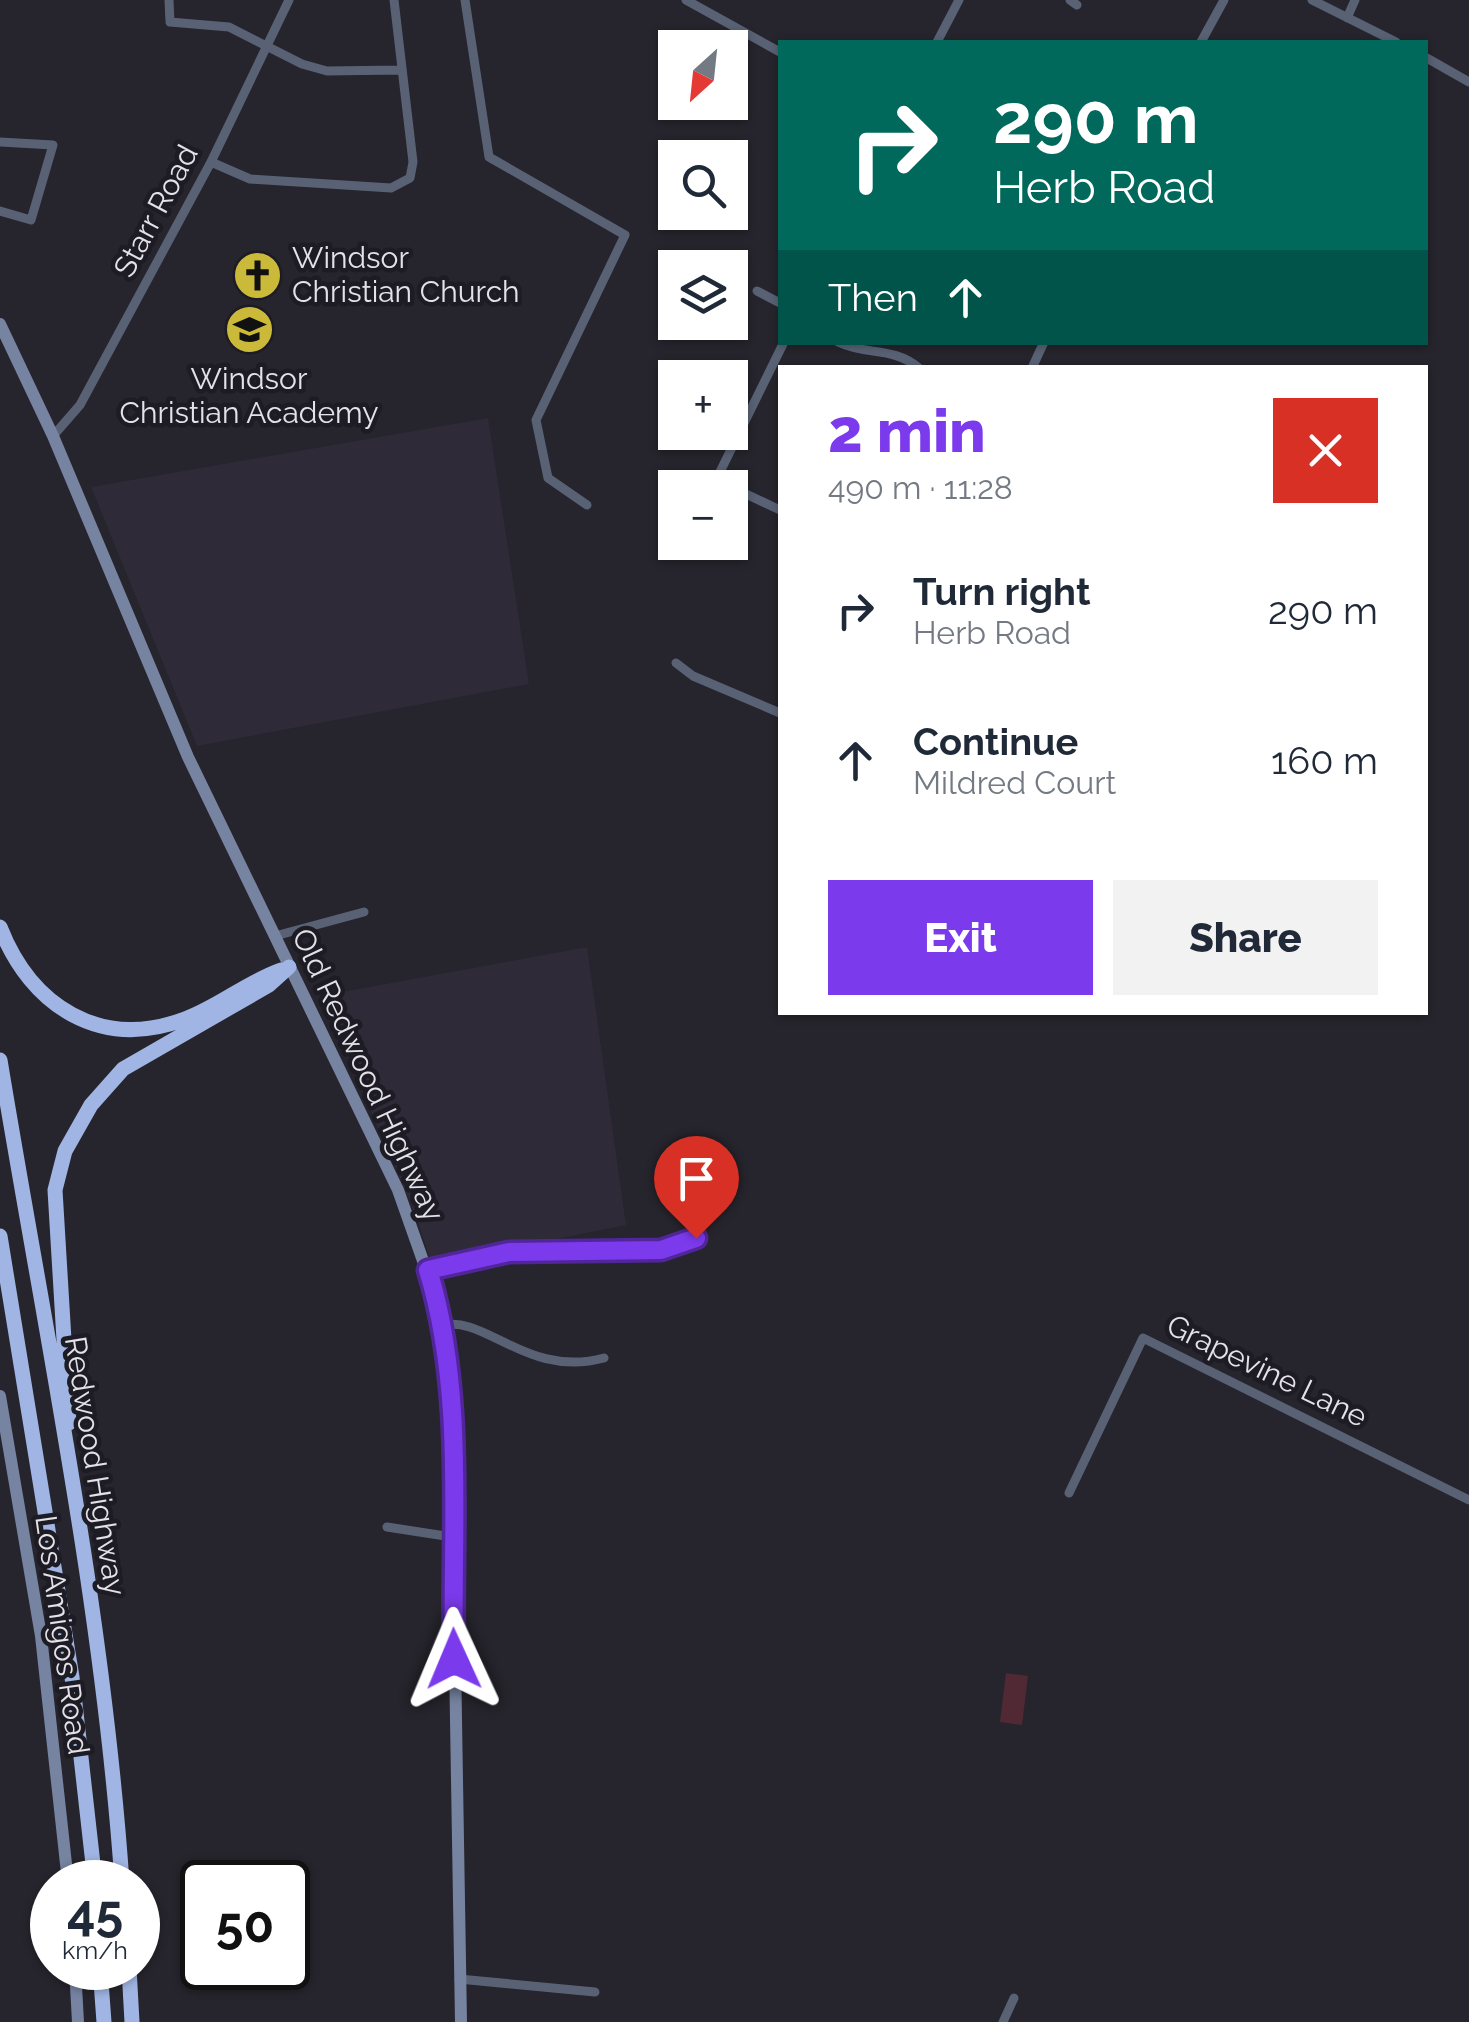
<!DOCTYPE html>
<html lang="en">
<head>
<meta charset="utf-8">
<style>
	:root { --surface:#fff; --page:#f2f2f3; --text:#1f2937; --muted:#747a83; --accent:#7c3aed }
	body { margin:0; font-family:Raleway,sans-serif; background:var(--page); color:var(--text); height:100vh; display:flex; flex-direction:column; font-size:38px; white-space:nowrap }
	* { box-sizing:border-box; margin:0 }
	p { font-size:32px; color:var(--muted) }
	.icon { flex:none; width:55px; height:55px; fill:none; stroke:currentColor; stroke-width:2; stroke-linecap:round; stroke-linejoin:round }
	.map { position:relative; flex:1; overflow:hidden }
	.panel { position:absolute; left:778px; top:365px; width:650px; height:650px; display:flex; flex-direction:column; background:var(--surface); border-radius:0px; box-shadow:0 2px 8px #0004 }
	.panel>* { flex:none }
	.banner { position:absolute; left:778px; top:40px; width:650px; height:305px; border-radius:0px; box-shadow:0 2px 8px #0004; background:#00695c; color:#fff; overflow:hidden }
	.needle { width:65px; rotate:207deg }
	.controls { position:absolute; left:658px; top:30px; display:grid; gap:20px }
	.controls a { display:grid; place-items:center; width:90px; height:90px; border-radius:0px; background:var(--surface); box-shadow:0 2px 8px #0004; font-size:50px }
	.speed { position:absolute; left:30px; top:1860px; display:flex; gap:20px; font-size:50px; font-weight:700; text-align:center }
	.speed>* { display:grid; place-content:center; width:130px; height:130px; border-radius:50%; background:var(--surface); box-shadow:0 2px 8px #0004; line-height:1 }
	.speed small { font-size:25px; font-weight:400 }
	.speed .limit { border:5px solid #111; border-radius:15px; background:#fff; color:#111 }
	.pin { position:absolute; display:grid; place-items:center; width:85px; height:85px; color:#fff; margin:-102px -42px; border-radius:50% 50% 50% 0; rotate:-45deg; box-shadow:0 0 10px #0007 }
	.pin .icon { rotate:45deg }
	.me { position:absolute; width:110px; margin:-55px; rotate:359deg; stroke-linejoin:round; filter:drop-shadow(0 0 8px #0008) }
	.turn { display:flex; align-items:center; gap:35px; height:210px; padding:0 50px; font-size:45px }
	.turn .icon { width:130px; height:130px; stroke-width:2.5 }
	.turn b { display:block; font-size:70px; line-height:85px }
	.then { display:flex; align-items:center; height:95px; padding:0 50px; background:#0003; gap:20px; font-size:38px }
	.round { display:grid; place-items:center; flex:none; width:105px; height:105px; border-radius:0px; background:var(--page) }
	.overview { display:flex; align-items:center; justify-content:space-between; height:170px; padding:0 50px }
	h1 { font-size:60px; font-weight:800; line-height:75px; color:var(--accent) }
	.button { display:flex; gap:20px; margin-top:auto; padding:20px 50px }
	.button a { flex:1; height:115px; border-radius:0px; background:var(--accent); color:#fff; font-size:40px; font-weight:800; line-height:115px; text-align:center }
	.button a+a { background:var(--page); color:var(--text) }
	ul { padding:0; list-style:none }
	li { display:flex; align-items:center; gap:30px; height:150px; padding:0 50px }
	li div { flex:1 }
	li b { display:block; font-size:38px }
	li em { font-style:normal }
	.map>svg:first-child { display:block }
</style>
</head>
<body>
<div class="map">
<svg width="1469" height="2022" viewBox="0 0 1469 2022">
	<rect width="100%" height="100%" fill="#26242c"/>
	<path fill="#2e2a38" d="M488 418 529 684 197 746 91 487Z
		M587 947 626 1225 432 1264 411 1203 320 996Z"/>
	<path fill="#512934" d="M1006 1673 1028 1676 1022 1725 1000 1722Z"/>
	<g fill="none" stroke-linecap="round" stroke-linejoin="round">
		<path stroke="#596274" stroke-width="9" d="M169 0 170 22 229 27 302 64 327 71 399 70
			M465 0 489 157 625 235 536 420 548 478 587 505
			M686 0 780 52
			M1070 0 1077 5
			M1312 0 1396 42
			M1347 18 1355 0
			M937 42 959 0
			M1201 42 1224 0
			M1425 57 1469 82
			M0 142 53 145 31 220 0 211
			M211 162 250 179 391 188 410 178 413 162 394 0
			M757 291 780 303
			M838 342C867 356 892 346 919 368
			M1032 368 1044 342
			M53 436 80 405 211 162 289 0
			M780 510 716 480 784 342
			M676 663 693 676 780 713
			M275 936 364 912
			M428 1270 509 1252 661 1251 696 1238
			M441 1326C484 1313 527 1379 604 1358
			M1069 1493 1143 1338 1469 1500
			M387 1527 452 1537
			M459 1979 595 1992
			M1003 2022 1014 1998"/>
		<path stroke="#7683a1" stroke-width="12" d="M0 324 53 436 188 757 398 1190 434 1292 451 1417 461 2022
			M0 1396 41 1636 68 1882
			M75 1968 78 2022"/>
		<path stroke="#a0b5e3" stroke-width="15" d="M0 927C31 1006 100 1051 185 1019 218 1007 247 982 281 970
			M0 1060C45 1333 103 1607 122 1882
			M0 1236 72 1677 95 1882
			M69 1423 55 1190 65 1151 91 1105 123 1069 269 985 289 967
			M100 1968 104 2022
			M129 1968 132 2022"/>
	</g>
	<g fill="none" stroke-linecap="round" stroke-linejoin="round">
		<defs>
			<path id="route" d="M454 1659C451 1532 466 1394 428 1270L509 1252 661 1250 696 1238"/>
		</defs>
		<use href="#route" stroke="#51269a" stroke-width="25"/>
		<use href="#route" stroke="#7c3aed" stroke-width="18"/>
	</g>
	<defs>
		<symbol id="church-disc" viewBox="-11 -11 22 22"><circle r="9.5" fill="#cbba39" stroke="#1d1b23"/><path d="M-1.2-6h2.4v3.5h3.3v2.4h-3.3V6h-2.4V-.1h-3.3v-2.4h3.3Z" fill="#111"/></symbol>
		<symbol id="school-disc" viewBox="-11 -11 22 22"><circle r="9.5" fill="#cbba39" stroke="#1d1b23"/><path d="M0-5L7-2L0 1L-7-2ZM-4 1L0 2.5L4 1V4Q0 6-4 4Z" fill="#111"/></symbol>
	</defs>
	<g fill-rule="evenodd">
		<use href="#church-disc" x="230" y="248" width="55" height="55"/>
		<use href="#school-disc" x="222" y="302" width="55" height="55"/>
	</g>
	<g text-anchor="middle" stroke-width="9" stroke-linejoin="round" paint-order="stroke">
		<g font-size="30" fill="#e4e2e8" stroke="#1d1b23">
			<text transform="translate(156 211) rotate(-62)" y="10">Starr Road</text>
			<text transform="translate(368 1075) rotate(65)" y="10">Old Redwood Highway</text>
			<text transform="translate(1267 1371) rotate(26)" y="10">Grapevine Lane</text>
			<text transform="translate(95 1466) rotate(81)" y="10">Redwood Highway</text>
			<text transform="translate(62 1635) rotate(82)" y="10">Los Amigos Road</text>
		</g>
		<g font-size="30" fill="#e4e2e8" stroke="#1d1b23" text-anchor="start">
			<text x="292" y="268">Windsor<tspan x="292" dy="34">Christian Church</tspan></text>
			<text x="249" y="389" text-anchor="middle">Windsor<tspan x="249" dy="34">Christian Academy</tspan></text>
		</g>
	</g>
</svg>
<div class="controls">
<a><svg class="needle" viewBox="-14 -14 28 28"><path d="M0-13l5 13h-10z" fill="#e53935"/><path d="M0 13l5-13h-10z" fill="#747a83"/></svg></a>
<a><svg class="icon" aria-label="search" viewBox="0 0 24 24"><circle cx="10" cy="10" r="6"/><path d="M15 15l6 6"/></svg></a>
<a><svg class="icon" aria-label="layers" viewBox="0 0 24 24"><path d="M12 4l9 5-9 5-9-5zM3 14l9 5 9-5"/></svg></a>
<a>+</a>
<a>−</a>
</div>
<div class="speed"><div>45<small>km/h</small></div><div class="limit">50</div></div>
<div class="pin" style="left:696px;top:1238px;background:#d93025"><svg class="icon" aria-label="arrive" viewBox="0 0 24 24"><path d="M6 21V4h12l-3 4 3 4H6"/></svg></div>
<svg class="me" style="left:454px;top:1659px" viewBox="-20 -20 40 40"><path d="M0-17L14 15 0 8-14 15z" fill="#7c3aed" stroke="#fff" stroke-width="4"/></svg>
<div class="banner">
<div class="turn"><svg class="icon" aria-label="right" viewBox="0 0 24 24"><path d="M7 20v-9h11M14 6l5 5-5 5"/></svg><div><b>290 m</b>Herb Road</div></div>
<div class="then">Then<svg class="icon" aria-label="ahead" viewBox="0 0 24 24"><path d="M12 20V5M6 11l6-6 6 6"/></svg></div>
</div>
<section class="panel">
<div class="overview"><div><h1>2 min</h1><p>490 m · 11:28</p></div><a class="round" style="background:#d93025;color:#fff"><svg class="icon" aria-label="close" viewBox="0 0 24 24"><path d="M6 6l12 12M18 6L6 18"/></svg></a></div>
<ul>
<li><svg class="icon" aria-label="right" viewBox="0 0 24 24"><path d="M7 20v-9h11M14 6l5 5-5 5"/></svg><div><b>Turn right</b><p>Herb Road</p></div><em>290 m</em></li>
<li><svg class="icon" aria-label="ahead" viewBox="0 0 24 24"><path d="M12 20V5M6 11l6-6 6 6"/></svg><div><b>Continue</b><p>Mildred Court</p></div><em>160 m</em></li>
</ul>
<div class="button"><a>Exit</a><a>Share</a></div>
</section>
</div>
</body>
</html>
